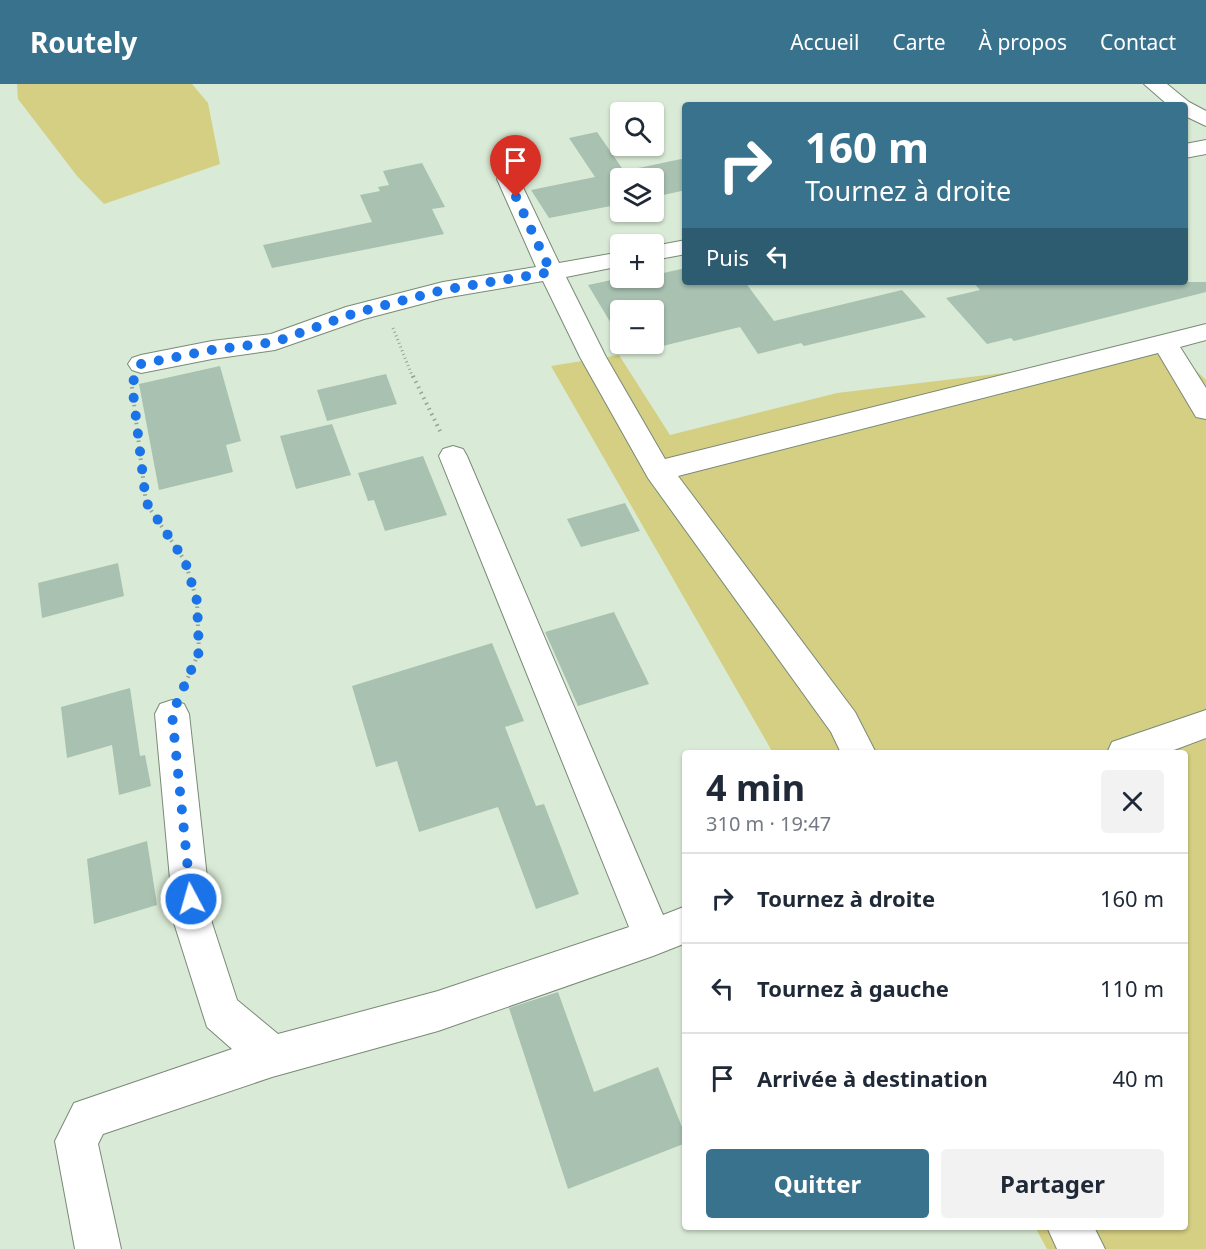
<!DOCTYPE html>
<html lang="fr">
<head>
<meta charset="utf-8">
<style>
	:root { --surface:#fff; --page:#f2f2f3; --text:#1f2937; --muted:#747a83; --line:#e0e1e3; --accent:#39728c }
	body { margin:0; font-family:"Noto Sans",sans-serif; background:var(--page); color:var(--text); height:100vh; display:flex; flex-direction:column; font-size:22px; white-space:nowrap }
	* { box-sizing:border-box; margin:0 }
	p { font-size:20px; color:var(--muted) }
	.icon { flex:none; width:33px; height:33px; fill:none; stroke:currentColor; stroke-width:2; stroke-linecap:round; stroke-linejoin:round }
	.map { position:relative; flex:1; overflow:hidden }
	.panel { position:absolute; left:682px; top:666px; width:506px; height:480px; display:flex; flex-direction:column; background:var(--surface); border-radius:6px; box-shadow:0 2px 4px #0004 }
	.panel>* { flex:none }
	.banner { position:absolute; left:682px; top:18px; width:506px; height:183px; border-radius:6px; box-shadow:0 2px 4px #0004; background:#39728c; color:#fff; overflow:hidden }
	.fabs { position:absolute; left:610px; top:18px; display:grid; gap:12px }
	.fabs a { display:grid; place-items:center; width:54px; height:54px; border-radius:6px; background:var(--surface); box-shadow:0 2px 4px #0004; font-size:30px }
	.pin { position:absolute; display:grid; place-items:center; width:51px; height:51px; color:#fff; margin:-62px -26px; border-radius:50% 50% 50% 0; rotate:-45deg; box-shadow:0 0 6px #0007 }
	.pin .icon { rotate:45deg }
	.me { position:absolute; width:66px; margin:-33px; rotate:354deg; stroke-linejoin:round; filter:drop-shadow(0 0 4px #0008) }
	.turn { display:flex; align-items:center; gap:21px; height:126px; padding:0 24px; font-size:27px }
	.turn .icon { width:78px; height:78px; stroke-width:2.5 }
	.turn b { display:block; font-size:42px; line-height:51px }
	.then { display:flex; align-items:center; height:57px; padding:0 24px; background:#0003; gap:12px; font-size:22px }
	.round { display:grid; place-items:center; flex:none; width:63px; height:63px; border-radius:6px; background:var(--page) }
	.head { display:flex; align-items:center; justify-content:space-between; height:102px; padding:0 24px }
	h1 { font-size:36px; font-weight:700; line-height:45px }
	.action { display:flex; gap:12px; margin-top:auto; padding:12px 24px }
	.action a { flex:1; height:69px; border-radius:6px; background:var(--accent); color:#fff; font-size:24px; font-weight:700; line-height:69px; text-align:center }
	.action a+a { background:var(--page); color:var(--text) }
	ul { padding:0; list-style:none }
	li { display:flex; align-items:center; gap:18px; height:90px; padding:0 24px; border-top:2px solid var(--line) }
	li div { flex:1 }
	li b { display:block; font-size:22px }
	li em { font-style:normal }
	header { display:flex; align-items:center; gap:36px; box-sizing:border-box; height:84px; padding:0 30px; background:var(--accent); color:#fff }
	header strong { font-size:28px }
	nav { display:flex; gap:33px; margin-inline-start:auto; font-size:21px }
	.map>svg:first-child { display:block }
</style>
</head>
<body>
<header>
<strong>Routely</strong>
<nav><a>Accueil</a><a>Carte</a><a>À propos</a><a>Contact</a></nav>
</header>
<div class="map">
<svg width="1206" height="1165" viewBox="0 0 1206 1165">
	<rect width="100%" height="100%" fill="#d9ebd6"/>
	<path fill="#d4cf83" d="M17 0H192L208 19 220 80 104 120 77 92 18 15Z
		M1165 257 1206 296V1165H1047L1035 1143H1185V669H773L551 282 619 271 670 351 837 309 1054 283Z"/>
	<path fill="#a8c1b1" d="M597 48 624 87 686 74V106L654 113V94H621V120L549 134 531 106 595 93 569 54Z
		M422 79 445 123 432 125 444 150 272 184 263 161 372 138 360 111 380 107 378 103 389 101 383 87Z
		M686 184V198H745L774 237 902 206 926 233 804 262 801 259 758 270 740 243 630 270 623 260H654V226H621V256L588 201 621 194H654V191Z
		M973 198H1206V208L1014 257 1011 254 987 260 946 214 980 206Z
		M220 282 241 357 226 361 233 388 159 406 139 300Z
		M386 290 397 320 327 337 317 306Z
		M332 340 351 391 296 405 280 352Z
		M423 372 447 431 385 447 374 416 368 417 358 389Z
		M625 419 640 447 581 463 567 435Z
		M118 479 124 512 42 534 38 499Z
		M614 528 649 600 578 622 545 548Z
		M492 559 524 637 505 643 536 722 544 720 579 810 536 825 498 723 419 748 397 677 376 683 352 602Z
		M130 604 140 672 145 671 151 702 119 711 112 661 67 674 61 623Z
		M147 757 157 821 94 840 87 775Z
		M558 908 594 1008 658 983 686 1053V1059L568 1105 509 924Z"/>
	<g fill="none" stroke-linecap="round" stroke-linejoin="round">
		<defs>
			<path id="minor" d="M1144 0H1167L1189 18 1206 27V42L1185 32V21H1168Z
				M1206 56V70L1185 74V60Z
				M508 88 516 90 519 95 559 179 621 168V182L566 193 606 273 665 375 1206 240V256L1180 263 1206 304V335L1196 333 1158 269 678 392 855 628 876 669H841L831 648 648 394 580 273 543 197 444 214 364 235 275 266 212 275 141 289 132 286 128 280 132 274 141 271 212 257 271 250 346 223 443 198 536 183 497 95 500 90Z
				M686 156V170L654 176V162Z
				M453 362 463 365 467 372 663 831 686 822V859L653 872 438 947 272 993 103 1050 98 1060 121 1165H75L55 1057 74 1019 232 965 207 943 174 839 155 630 160 620 172 616 184 620 189 630 212 839 237 916 278 950 438 907 629 843 439 372 443 365Z
				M1206 626V654L1166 669H1107L1112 658Z
				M1047 1143H1094L1105 1165H1057Z"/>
		</defs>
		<use href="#minor" stroke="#798a76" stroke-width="2"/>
		<path stroke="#96a494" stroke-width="3" stroke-dasharray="1 3" stroke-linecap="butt" d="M393 244 413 294"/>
		<path stroke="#96a494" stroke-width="4" stroke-dasharray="1.5 4.5" stroke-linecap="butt" d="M413 292 441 349
			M132 303 146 419 185 477 197 517 199 568 183 605"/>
		<use href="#minor" fill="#fff" fill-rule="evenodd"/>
	</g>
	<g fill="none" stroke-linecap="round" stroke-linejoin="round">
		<path stroke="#1a73e8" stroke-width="10" stroke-dasharray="0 18" d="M191 815 172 630 199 568 197 517 185 477 146 418 132 300 141 280 212 266 275 258 355 229 443 206 551 188 516 113"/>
	</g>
</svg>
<div class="fabs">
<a><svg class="icon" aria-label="search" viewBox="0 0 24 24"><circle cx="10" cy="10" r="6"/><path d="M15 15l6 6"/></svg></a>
<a><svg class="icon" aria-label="layers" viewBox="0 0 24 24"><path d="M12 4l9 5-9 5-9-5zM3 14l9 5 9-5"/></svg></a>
<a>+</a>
<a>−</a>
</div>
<div class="pin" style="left:516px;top:113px;background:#d93025"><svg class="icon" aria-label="arrive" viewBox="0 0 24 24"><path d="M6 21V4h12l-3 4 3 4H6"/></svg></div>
<svg class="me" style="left:191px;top:815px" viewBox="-20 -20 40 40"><circle r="17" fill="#1a73e8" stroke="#fff" stroke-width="3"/><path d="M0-11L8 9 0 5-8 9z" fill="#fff"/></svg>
<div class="banner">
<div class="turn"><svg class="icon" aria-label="right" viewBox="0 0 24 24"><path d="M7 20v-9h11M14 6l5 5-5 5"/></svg><div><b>160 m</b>Tournez à droite</div></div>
<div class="then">Puis<svg class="icon" aria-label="left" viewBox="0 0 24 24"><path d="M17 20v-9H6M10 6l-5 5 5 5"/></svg></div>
</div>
<section class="panel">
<div class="head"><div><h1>4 min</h1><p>310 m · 19:47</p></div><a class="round"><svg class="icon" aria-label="close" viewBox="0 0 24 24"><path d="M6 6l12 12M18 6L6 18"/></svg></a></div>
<ul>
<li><svg class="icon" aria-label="right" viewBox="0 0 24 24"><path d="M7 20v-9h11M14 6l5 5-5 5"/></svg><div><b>Tournez à droite</b></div><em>160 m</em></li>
<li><svg class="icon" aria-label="left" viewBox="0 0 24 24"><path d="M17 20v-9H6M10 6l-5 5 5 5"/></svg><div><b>Tournez à gauche</b></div><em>110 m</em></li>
<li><svg class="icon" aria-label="arrive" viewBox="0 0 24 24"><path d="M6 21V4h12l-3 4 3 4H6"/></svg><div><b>Arrivée à destination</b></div><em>40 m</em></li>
</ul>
<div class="action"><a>Quitter</a><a>Partager</a></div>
</section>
</div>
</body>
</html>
